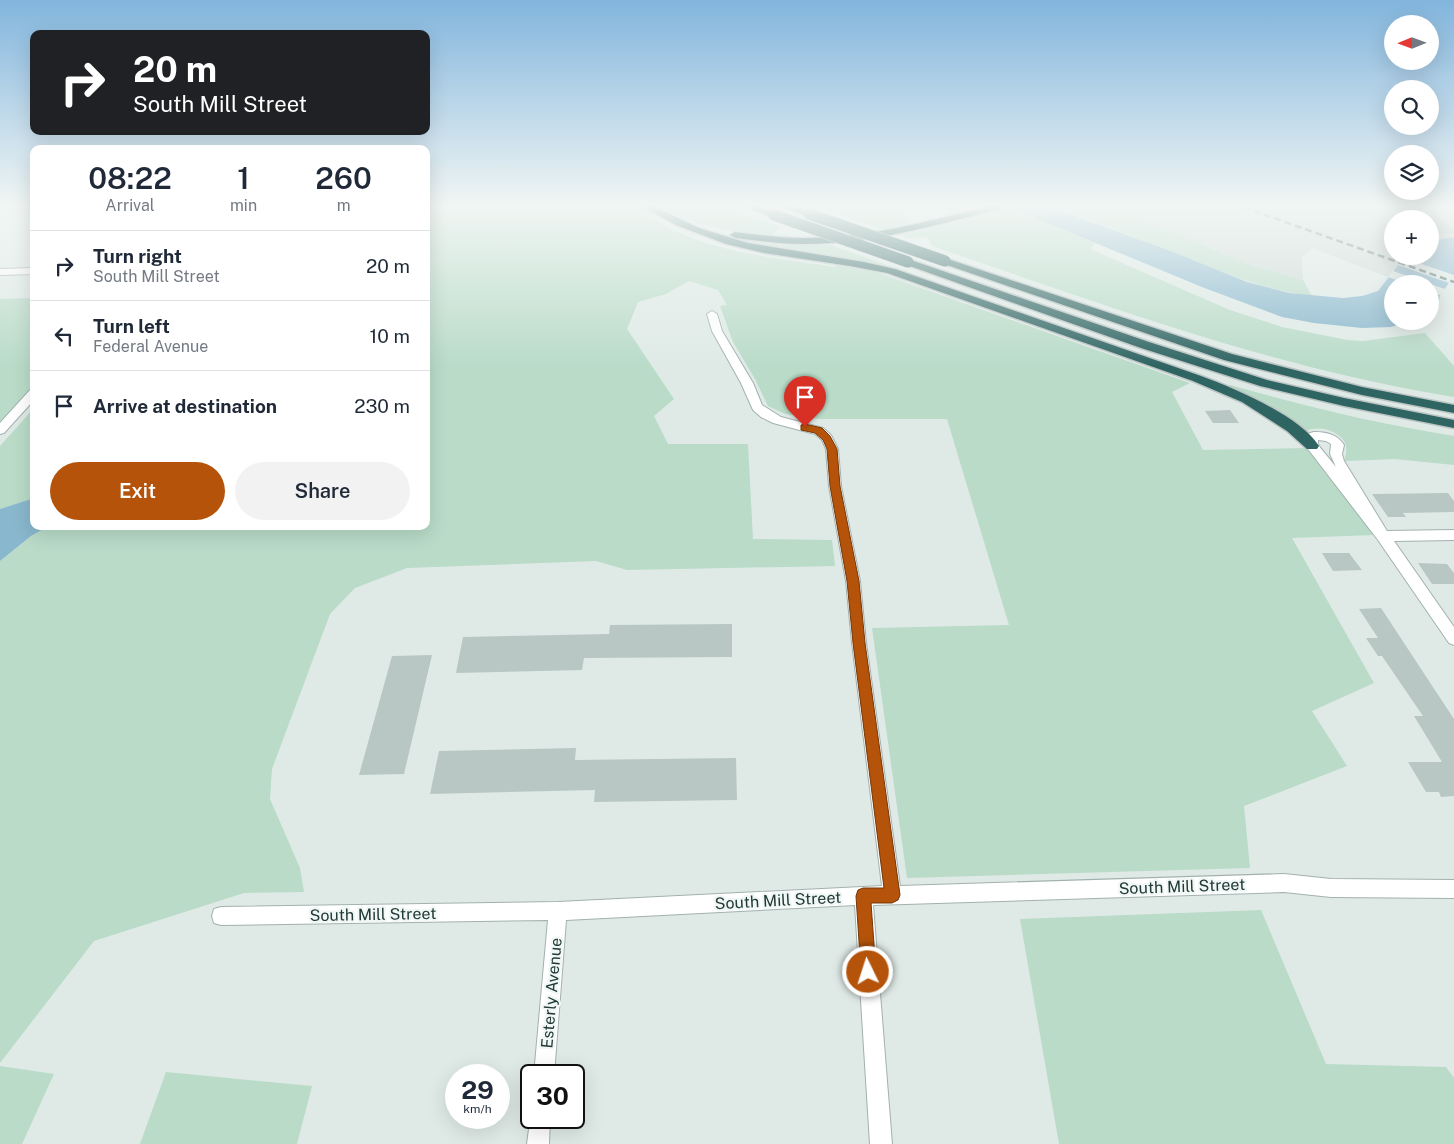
<!DOCTYPE html>
<html lang="en">
<head>
<meta charset="utf-8">
<style>
	:root { --surface:#fff; --page:#f2f2f3; --text:#1f2937; --muted:#747a83; --line:#e0e1e3; --accent:#b45309 }
	body { margin:0; font-family:"Public Sans",sans-serif; background:var(--page); color:var(--text); height:100vh; display:flex; flex-direction:column; font-size:19px; white-space:nowrap }
	* { box-sizing:border-box; margin:0 }
	p { font-size:16px; color:var(--muted) }
	.icon { flex:none; width:28px; height:28px; fill:none; stroke:currentColor; stroke-width:2; stroke-linecap:round; stroke-linejoin:round }
	.map { position:relative; flex:1; overflow:hidden }
	.drawer { position:absolute; left:30px; top:145px; width:400px; height:385px; display:flex; flex-direction:column; background:var(--surface); border-radius:10px; box-shadow:0 5px 20px #0002 }
	.drawer>* { flex:none }
	.banner { position:absolute; left:30px; top:30px; width:400px; height:105px; border-radius:10px; box-shadow:0 5px 20px #0002; background:#202124; color:#fff; overflow:hidden }
	.needle { width:32px; rotate:269deg }
	.fabs { position:absolute; left:1384px; top:15px; display:grid; gap:10px }
	.fabs a { display:grid; place-items:center; width:55px; height:55px; border-radius:50%; background:var(--surface); box-shadow:0 5px 20px #0002; font-size:25px }
	.speed { position:absolute; left:445px; top:1064px; display:flex; gap:10px; font-size:25px; font-weight:700; text-align:center }
	.speed>* { display:grid; place-content:center; width:65px; height:65px; border-radius:50%; background:var(--surface); box-shadow:0 5px 20px #0002; line-height:1 }
	.speed small { font-size:12px; font-weight:400 }
	.speed .limit { border:2px solid #111; border-radius:8px; background:#fff; color:#111 }
	.pin { position:absolute; display:grid; place-items:center; width:42px; height:42px; color:#fff; margin:-51px -21px; border-radius:50% 50% 50% 0; rotate:-45deg; box-shadow:0 0 5px #0007 }
	.pin .icon { rotate:45deg }
	.me { position:absolute; width:55px; margin:-28px; rotate:356deg; stroke-linejoin:round; filter:drop-shadow(0 0 4px #0008) }
	.turn { display:flex; align-items:center; gap:18px; height:105px; padding:0 20px; font-size:22px }
	.turn .icon { width:65px; height:65px; stroke-width:2.5 }
	.turn b { display:block; font-size:35px; line-height:42px }
	.eta { display:flex; justify-content:space-evenly; align-items:center; height:85px; text-align:center }
	.eta b { font-size:30px; font-weight:600; line-height:35px }
	.cta { display:flex; gap:10px; margin-top:auto; padding:10px 20px }
	.cta a { flex:1; height:58px; border-radius:30px; background:var(--accent); color:#fff; font-size:20px; font-weight:600; line-height:58px; text-align:center }
	.cta a+a { background:var(--page); color:var(--text) }
	ul { padding:0; list-style:none }
	li { display:flex; align-items:center; gap:15px; height:70px; padding:0 20px; border-top:1px solid var(--line) }
	li div { flex:1 }
	li b { display:block; font-size:19px }
	li em { font-style:normal }
	.map>svg:first-child { display:block }
</style>
</head>
<body>
<div class="map">
<svg width="1454" height="1144" viewBox="0 0 1454 1144">
	<rect width="100%" height="100%" fill="#dfeae7"/>
	<path fill="#cedad6" d="M1102 207H1444L1454 216V237L1430 241V219H1392V256H1405L1388 277 1312 248 1302 257 1303 280 1245 263 1170 231Z"/>
	<path fill="#b9dbc8" d="M426 207H635C653 219 671 230 692 238 737 255 788 260 835 267L836 265 873 271 1190 383 1172 392 1203 450 1308 448 1374 535 1292 538 1374 683 1312 711 1347 766 1244 806 1250 868 907 878 872 628 1009 625 947 419H819L785 414 768 406 755 379 733 342 720 306 727 305 718 290 689 281 666 294 638 302 627 329 674 399 654 416 668 444H748L753 539 832 540 835 566 627 570 596 561 407 568 355 588 330 614 272 769 270 799 300 868 304 892 244 893 94 941 0 1063V561L31 536 49 526H426Z
		M657 207H723L781 227 771 236C731 232 692 225 657 207Z
		M816 207H901L911 223 885 230Z
		M945 207H1012L1095 243 1090 249 1230 310 1282 327 1347 340 1363 341 1425 333 1454 366V397C1273 368 1105 305 932 246L927 237 907 238 901 235 961 221Z
		M1050 207H1102L1170 231 1245 263 1303 280 1312 296C1261 290 1216 269 1169 251 1130 235 1090 220 1050 207Z
		M742 241 782 245H831L887 265 756 245Z
		M34 298V386L0 425V299Z
		M1230 385C1304 406 1378 424 1454 436V465L1395 459 1344 461C1346 455 1348 447 1344 441 1335 429 1316 425 1304 432L1267 404 1230 387Z
		M34 408V498L0 509V446Z
		M1261 910 1326 1064 1446 1067 1454 1078V1144H1059L1020 919Z
		M0 1066 54 1074 22 1144H0Z
		M166 1072 312 1086 297 1144H140Z"/>
	<path fill="#89b7cd" d="M1012 207H1050L1168 250 1247 282 1289 293 1343 298 1362 296 1378 291 1405 256H1430V241L1454 237V276L1440 295 1438 308 1432 306 1430 308V284H1392V321H1411L1391 327 1362 328 1314 323 1282 317 1202 287 1052 225Z
		M34 498V526H49L31 536 0 561V509Z"/>
	<path fill="#dfeae7" d="M1404 258 1454 275V276L1449 283 1398 265Z
		M1393 271 1445 289 1440 295 1430 292V284H1408L1388 277Z"/>
	<path fill="#b8c7c3" d="M1430 208 1454 230V234H1430Z
		M1230 410 1239 423H1213L1205 411Z
		M1448 493 1454 501V512L1403 513 1406 517H1388L1372 494Z
		M1322 553H1349L1362 570 1333 571Z
		M1418 563 1447 564 1454 573V584H1432Z
		M1381 608 1454 719V796L1441 797 1439 792H1426L1408 762H1442L1414 716H1423L1382 656H1378L1366 638H1378L1359 609Z
		M732 624V657L584 658 582 670 456 673 463 637 609 634 610 625Z
		M432 655 404 774 359 775 392 656Z
		M576 748 575 760 736 758 737 800 594 802 595 790 430 794 439 751Z"/>
	<g fill="none" stroke-linecap="round" stroke-linejoin="round">
		<defs>
			<path id="minor" d="M34 268V274L0 275V269Z
				M712 311 717 314 722 331 753 383 762 405 781 417 823 428 831 435 838 449 841 486 860 581 866 643 900 886 1284 874 1331 879 1454 880V898L1331 897 1284 892 873 905 892 1144H870L855 905 566 920 554 1075H534L548 920 221 925 214 923 212 916 214 909 221 907 558 902 882 886 852 643 846 581 829 486 826 449 822 440 815 434 773 423 761 417 753 410 741 383 712 331 707 314Z
				M34 389V400L4 433 0 434V423L30 390Z
				M1314 432C1326 432 1337 434 1344 445L1342 454 1344 461 1387 531 1454 530V540L1394 541 1454 627V645L1449 643 1378 540 1308 449 1306 438 1310 433ZM1318 440 1326 441 1331 444 1330 454 1336 467 1318 445Z
				M531 1114V1118H550L549 1144H527Z"/>
			<path id="motorway" d="M643 207H655L699 228 748 243 864 262 895 269 1201 376C1234 388 1300 416 1319 446L1317 449H1307L1287 431 1242 402 1193 381 887 273 850 266 764 253 726 244 676 225Z
				M746 207H760L779 215 774 218Z
				M783 207H798L814 214 809 217Z
				M985 207H1002L1000 209C936 225 871 244 804 244 781 244 758 241 735 238L730 235 735 232C758 235 781 238 804 238 866 238 926 222 985 207Z
				M945 258 1232 354 1362 387 1454 405V413L1362 395 1224 360 941 263 940 261 941 259Z
				M908 259 1149 342 1267 380 1344 398 1454 420V428L1344 406 1260 386 1141 348 904 264 903 262Z"/>
		</defs>
		<use href="#minor" stroke="#a2b1af" stroke-width="2"/>
		<use href="#motorway" stroke="#bcc4c3" stroke-width="3"/>
		<use href="#minor" fill="#fff" fill-rule="evenodd"/>
		<use href="#motorway" fill="#2e6462" fill-rule="evenodd"/>
		<path stroke="#5b7573" stroke-width="2.5" stroke-dasharray="7 4" stroke-linecap="butt" d="M1243 207 1454 282"/>
		<defs>
			<path id="motorway-bridge" d="M809 214 945 261
				M774 215 908 262"/>
		</defs>
		<use href="#motorway-bridge" stroke="#bcc4c3" stroke-width="12" stroke-linecap="butt"/>
		<use href="#motorway-bridge" stroke="#2e6462" stroke-width="11"/>
	</g>
	<linearGradient id="sky" x2="0" y2="1"><stop stop-color="#82b5dd"/><stop offset="0.56" stop-color="#f1f6f4"/><stop offset="1" stop-color="#f1f6f4" stop-opacity="0"/></linearGradient>
	<rect width="1454" height="367" fill="url(#sky)"/>
	<path fill="#b45309" stroke="#753606" d="M805 424 822 428 830 436 837 449 840 486 859 581 865 643 900 895 898 900 892 903H871L876 972 874 978 868 980 863 978 861 972 856 896 858 890 863 888H884L853 643 847 581 830 486 827 449 823 440 815 433 801 430V425Z"/>
	<g text-anchor="middle" stroke-width="4.5" stroke-linejoin="round" paint-order="stroke">
		<g font-size="16" fill="#213937" stroke="#f0f7f4">
			<text transform="translate(1182 886) rotate(-2)" y="6">South Mill Street</text>
			<text transform="translate(778 900) rotate(-3)" y="6">South Mill Street</text>
			<text transform="translate(373 914) rotate(-1)" y="6">South Mill Street</text>
			<text transform="translate(551 993) rotate(-85)" y="6">Esterly Avenue</text>
		</g>
	</g>
</svg>
<div class="fabs">
<a><svg class="needle" viewBox="-14 -14 28 28"><path d="M0-13l5 13h-10z" fill="#e53935"/><path d="M0 13l5-13h-10z" fill="#747a83"/></svg></a>
<a><svg class="icon" aria-label="search" viewBox="0 0 24 24"><circle cx="10" cy="10" r="6"/><path d="M15 15l6 6"/></svg></a>
<a><svg class="icon" aria-label="layers" viewBox="0 0 24 24"><path d="M12 4l9 5-9 5-9-5zM3 14l9 5 9-5"/></svg></a>
<a>+</a>
<a>−</a>
</div>
<div class="speed"><div>29<small>km/h</small></div><div class="limit">30</div></div>
<div class="pin" style="left:805px;top:427px;background:#d93025"><svg class="icon" aria-label="arrive" viewBox="0 0 24 24"><path d="M6 21V4h12l-3 4 3 4H6"/></svg></div>
<svg class="me" style="left:868px;top:972px" viewBox="-20 -20 40 40"><circle r="17" fill="#b45309" stroke="#fff" stroke-width="3"/><path d="M0-11L8 9 0 5-8 9z" fill="#fff"/></svg>
<div class="banner">
<div class="turn"><svg class="icon" aria-label="right" viewBox="0 0 24 24"><path d="M7 20v-9h11M14 6l5 5-5 5"/></svg><div><b>20 m</b>South Mill Street</div></div>
</div>
<section class="drawer">
<div class="eta">
<div><b>08:22</b><p>Arrival</p></div>
<div><b>1</b><p>min</p></div>
<div><b>260</b><p>m</p></div>
</div>
<ul>
<li><svg class="icon" aria-label="right" viewBox="0 0 24 24"><path d="M7 20v-9h11M14 6l5 5-5 5"/></svg><div><b>Turn right</b><p>South Mill Street</p></div><em>20 m</em></li>
<li><svg class="icon" aria-label="left" viewBox="0 0 24 24"><path d="M17 20v-9H6M10 6l-5 5 5 5"/></svg><div><b>Turn left</b><p>Federal Avenue</p></div><em>10 m</em></li>
<li><svg class="icon" aria-label="arrive" viewBox="0 0 24 24"><path d="M6 21V4h12l-3 4 3 4H6"/></svg><div><b>Arrive at destination</b></div><em>230 m</em></li>
</ul>
<div class="cta"><a>Exit</a><a>Share</a></div>
</section>
</div>
</body>
</html>
